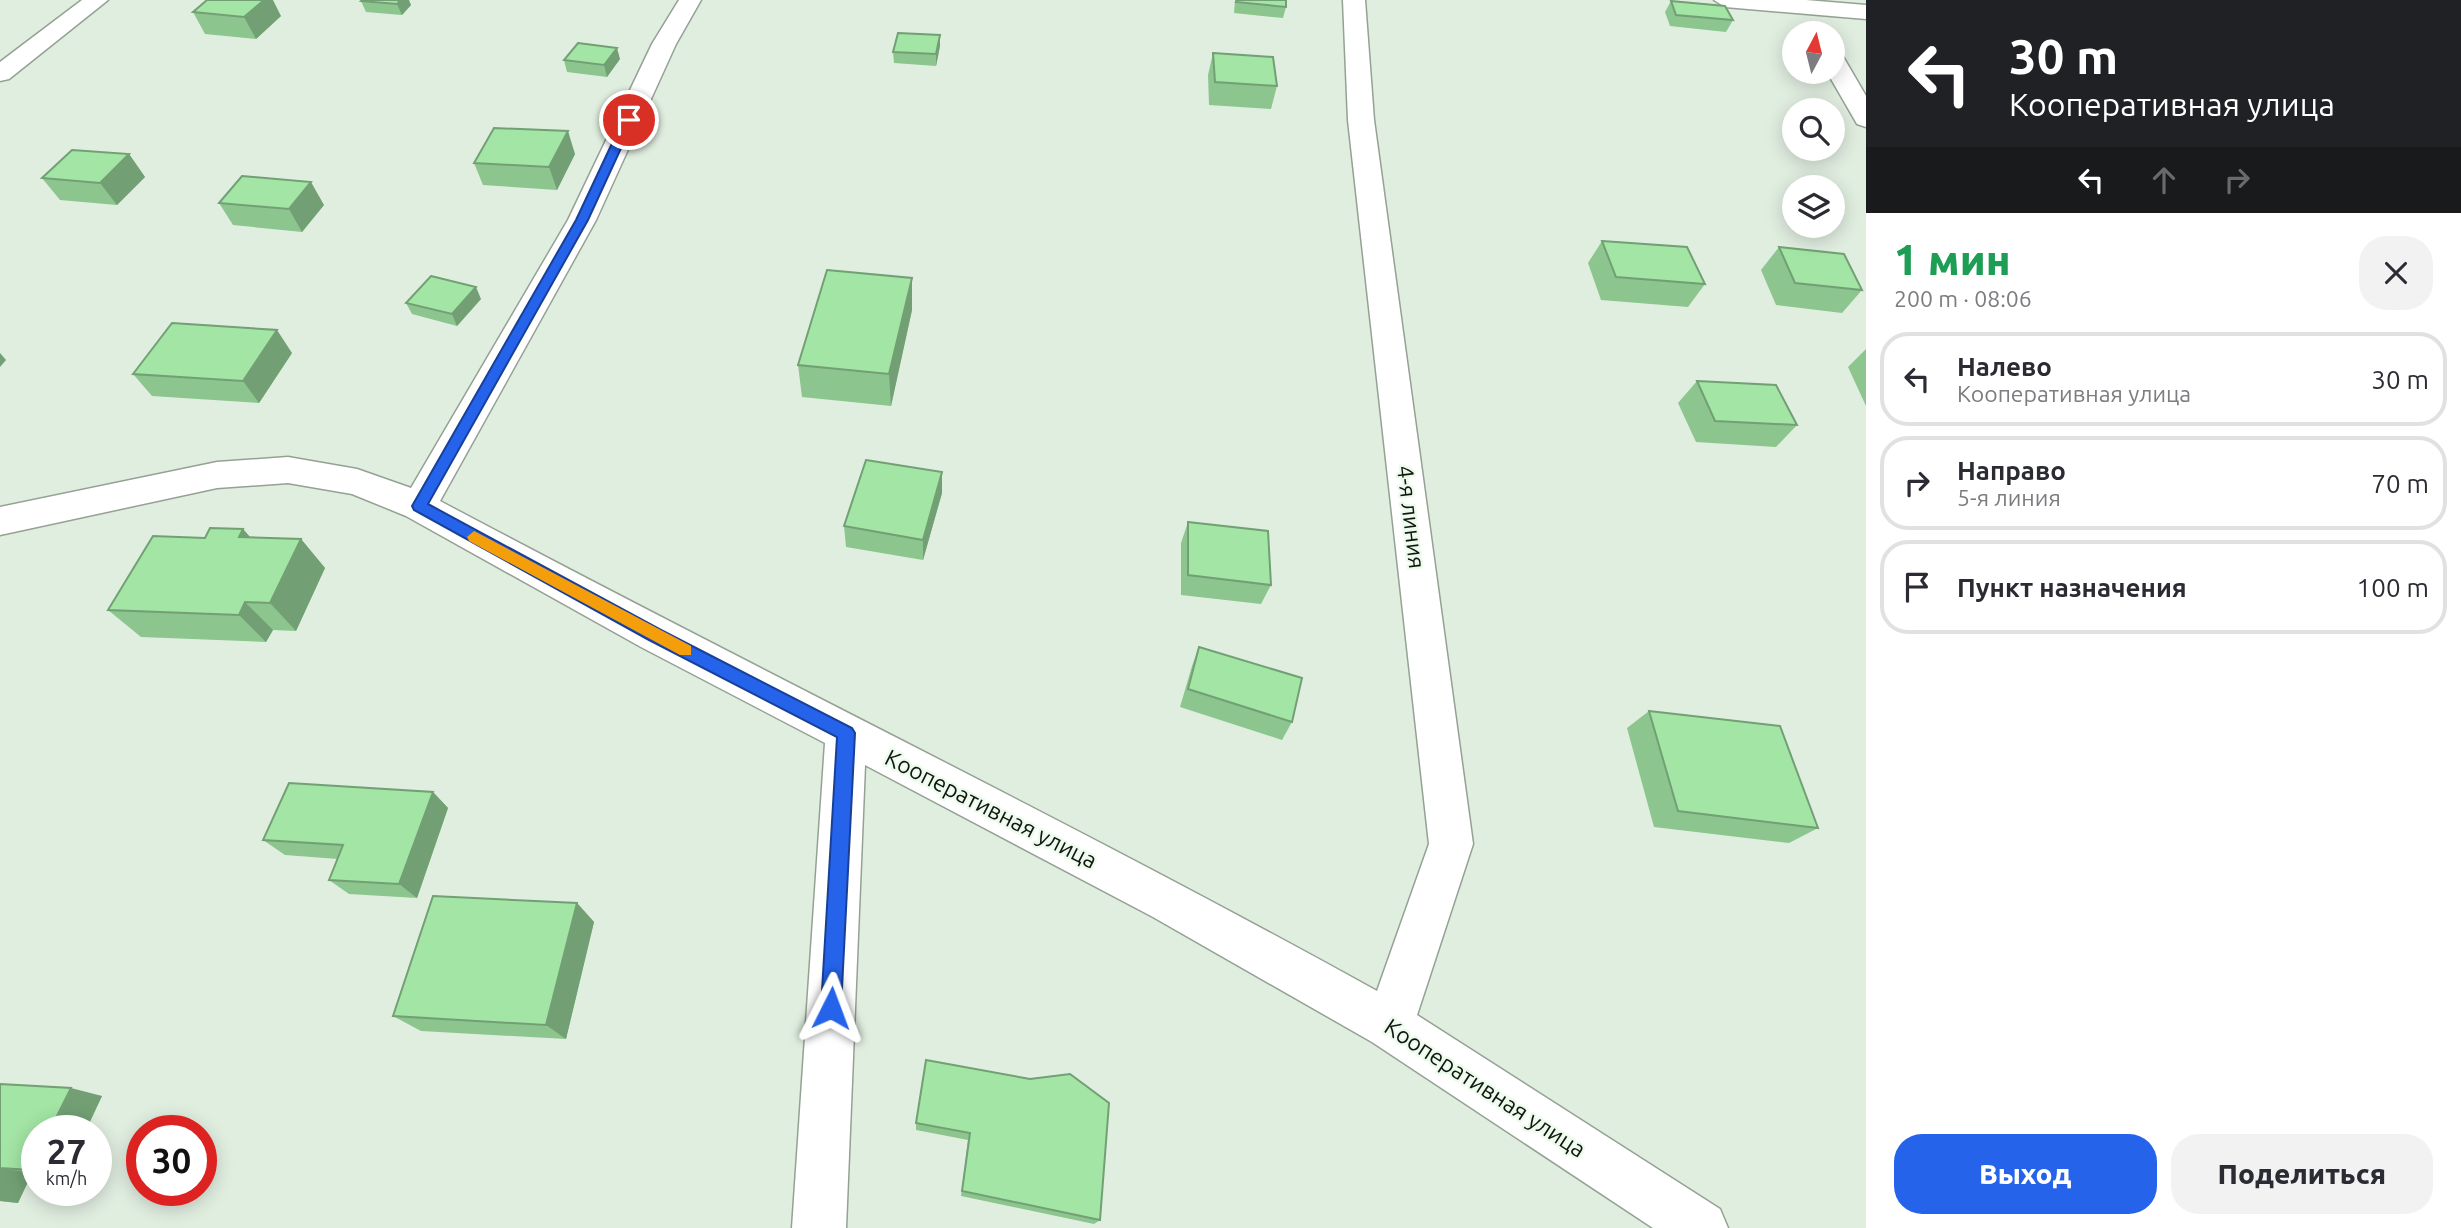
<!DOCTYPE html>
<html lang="ru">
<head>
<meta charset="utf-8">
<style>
	:root { --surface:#fff; --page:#f2f2f3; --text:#2b2b33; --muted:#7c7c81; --line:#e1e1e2; --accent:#2563eb }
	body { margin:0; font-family:Ubuntu,sans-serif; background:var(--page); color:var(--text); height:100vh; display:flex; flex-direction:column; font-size:26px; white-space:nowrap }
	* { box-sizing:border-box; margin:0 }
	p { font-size:23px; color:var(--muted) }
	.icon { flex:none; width:38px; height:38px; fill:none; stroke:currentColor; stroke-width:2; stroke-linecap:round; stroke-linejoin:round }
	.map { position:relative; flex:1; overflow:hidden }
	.side { display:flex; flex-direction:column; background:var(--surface); width:595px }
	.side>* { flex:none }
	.banner { background:#202124; color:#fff; overflow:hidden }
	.needle { width:46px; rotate:7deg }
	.tools { position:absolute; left:1782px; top:21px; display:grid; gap:14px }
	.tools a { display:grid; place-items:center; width:63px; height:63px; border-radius:50%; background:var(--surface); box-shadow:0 4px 18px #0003; font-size:35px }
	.speed { position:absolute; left:21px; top:1115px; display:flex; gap:14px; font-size:35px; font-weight:700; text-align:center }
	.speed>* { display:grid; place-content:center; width:91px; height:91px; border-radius:50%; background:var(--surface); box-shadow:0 4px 18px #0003; line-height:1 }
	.speed small { font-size:18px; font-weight:400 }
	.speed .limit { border:10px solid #d22; background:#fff; color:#111 }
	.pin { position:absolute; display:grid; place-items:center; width:60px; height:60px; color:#fff; margin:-30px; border:4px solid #fff; border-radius:50%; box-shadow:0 2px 7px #0007 }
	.me { position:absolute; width:77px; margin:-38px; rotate:3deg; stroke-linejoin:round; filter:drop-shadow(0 0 5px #0008) }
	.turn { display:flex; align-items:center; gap:24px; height:147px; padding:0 28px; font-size:32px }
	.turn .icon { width:91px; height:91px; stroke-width:2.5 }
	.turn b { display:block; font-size:49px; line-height:60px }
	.lanes { display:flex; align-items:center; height:66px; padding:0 28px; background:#0003; justify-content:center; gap:35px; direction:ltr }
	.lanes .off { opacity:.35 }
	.round { display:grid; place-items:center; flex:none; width:74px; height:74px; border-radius:28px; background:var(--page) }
	.head { display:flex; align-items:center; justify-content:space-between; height:119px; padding:0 28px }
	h1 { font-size:42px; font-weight:800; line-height:52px; color:#1e9e55 }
	.cta { display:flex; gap:14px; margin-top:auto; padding:14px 28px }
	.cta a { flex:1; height:80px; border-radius:28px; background:var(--accent); color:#fff; font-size:28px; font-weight:800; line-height:80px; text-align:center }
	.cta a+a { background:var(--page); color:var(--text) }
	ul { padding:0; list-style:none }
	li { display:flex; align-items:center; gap:21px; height:94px; margin:0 14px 10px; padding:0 14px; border:4px solid var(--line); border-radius:28px }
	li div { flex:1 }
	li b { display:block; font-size:26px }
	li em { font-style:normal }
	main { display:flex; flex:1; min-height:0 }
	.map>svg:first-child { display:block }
</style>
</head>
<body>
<main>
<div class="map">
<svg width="1866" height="1228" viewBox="0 0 1866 1228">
	<rect width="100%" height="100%" fill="#e0eee0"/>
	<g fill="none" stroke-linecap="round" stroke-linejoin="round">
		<defs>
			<path id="minor" d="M82 0H108L9 79 0 81V62Z
				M679 0H701L676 44 596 220 440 501C751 667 1068 820 1377 991L1429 844 1348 120 1343 0H1365L1374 120 1473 844 1417 1015 1720 1209 1728 1228H1653L1372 1042 1153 917 865 765 846 1228H792L825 743 641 647 406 516 352 494 288 483 217 488 0 535V507L217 462 288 457 357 469 411 488 568 220 652 44Z
				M1714 0H1806L1866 5V19L1725 7Z
				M1832 51 1841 53 1866 96V127L1857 124 1827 72H1832Z"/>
		</defs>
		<use href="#minor" stroke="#94a194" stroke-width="3"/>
		<use href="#minor" fill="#fff" fill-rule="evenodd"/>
	</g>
	<path fill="#8cc58e" d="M1235 0H1286V7L1283 18 1234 13Z
		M361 1 411 5 402 15 366 12Z
		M1671 1 1733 20 1726 32 1670 26 1665 12Z
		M193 12 281 16 256 39 205 34Z
		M940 35V46L936 66 894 63 893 52Z
		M1213 53 1277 86 1271 109 1209 105 1208 75Z
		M620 59 607 77 567 72 564 60Z
		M129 154 145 177 117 205 60 200 42 178Z
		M575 154 557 190 483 185 474 163Z
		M219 203 324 205 302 232 233 225Z
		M1602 241 1705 284 1688 307 1601 300 1588 263Z
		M1779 247 1862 290 1842 313 1776 305 1761 270Z
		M481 299 457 326 412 314 406 303Z
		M912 310 891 406 802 397 798 365Z
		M1866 349V406L1848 367Z
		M292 353 259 403 152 396 133 374Z
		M1697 381 1797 425 1776 447 1696 442 1678 403Z
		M942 472V493L923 560 846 547 844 526Z
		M1188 522 1271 585 1261 604 1181 595V543Z
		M243 529 250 537 301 539 325 568 296 631 273 630 266 642 141 637 108 610 205 538Z
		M1199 647 1292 722 1282 740 1180 707 1192 666Z
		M1649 711 1818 828 1789 843 1654 827 1627 728Z
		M433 792 448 808 417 898 349 894 329 880 338 859 285 855 263 840Z
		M577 903 594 922 566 1039 421 1031 393 1016Z
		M1030 1079 1100 1220 1094 1224 961 1196 968 1140 916 1130V1123Z
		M0 1084 102 1096 86 1130H37V1173H32L18 1203 0 1201Z"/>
	<path fill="#72a074" d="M264 0H273L281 16 256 39 244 17Z
		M400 0H409L411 5 402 15 397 4Z
		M940 35V46L936 66V54Z
		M617 48 620 59 607 77 604 65Z
		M568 131 575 154 557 190 549 167Z
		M129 154 145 177 117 205 100 183Z
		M311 182 324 205 302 232 289 209Z
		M912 278V310L891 406 889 374Z
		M476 287 481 299 457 326 452 314Z
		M277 330 292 353 259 403 243 381Z
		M0 353 6 360 0 367Z
		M942 472V493L923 560V540Z
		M243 529 269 559 239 537Z
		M301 539 325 568 296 631 270 603Z
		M245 602 273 630 266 642 239 615Z
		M433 792 448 808 417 898 399 884Z
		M577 903 594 922 566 1039 546 1025Z
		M71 1088 102 1096 86 1130H50Z
		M37 1158V1171L31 1170Z
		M0 1168 32 1173 18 1203 0 1201Z"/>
	<path fill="#a3e5a5" stroke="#72a074" stroke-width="2" d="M207 0H264L244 17 193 12Z
		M362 0H400L397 4 361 1Z
		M1237 0H1286V7L1236 2Z
		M1671 1 1725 6 1733 20 1676 15Z
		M898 33 940 35 936 54 893 52Z
		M578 43 617 48 604 65 564 60Z
		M1213 53 1273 57 1277 86 1215 82Z
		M494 128 568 131 549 167 474 163Z
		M72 150 129 154 100 183 42 178Z
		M242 176 311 182 289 209 219 203Z
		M1602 241 1687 247 1705 284 1616 277Z
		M1779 247 1844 254 1862 290 1795 283Z
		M827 270 912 278 889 374 798 365Z
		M431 276 476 287 452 314 406 303Z
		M172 323 277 330 243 381 133 374Z
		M1697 381 1776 385 1797 425 1715 421Z
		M866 460 942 472 923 540 844 526Z
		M1188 522 1268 531 1271 585 1188 575Z
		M210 528 243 529 239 537 301 539 270 603 245 602 239 615 108 610 153 536 205 538Z
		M1199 647 1302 678 1292 722 1188 689Z
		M1649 711 1780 726 1818 828 1678 811Z
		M289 783 433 792 399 884 329 880 343 845 263 840Z
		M433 896 577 903 546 1025 393 1016Z
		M926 1060 1030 1079 1070 1074 1109 1103 1100 1220 962 1191 970 1133 916 1123Z
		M0 1084 71 1088 50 1130H37V1158L31 1170 0 1168Z"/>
	<path fill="#2563eb" stroke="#184099" stroke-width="2" d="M629 116 634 120 588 220 428 504 661 630 852 728 855 733 841 1008 838 1015 831 1018 824 1015 821 1008 837 737 649 640 414 510 412 506 576 220 623 120Z"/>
	<path fill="#f59e0b" d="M474 531 691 646V655H680L469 541 467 537Z"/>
	<g text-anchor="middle" stroke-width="5" stroke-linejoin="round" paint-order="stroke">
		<g font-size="23" fill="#111611" stroke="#edfbed">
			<text transform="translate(1411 517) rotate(83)" y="8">4-я линия</text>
			<text transform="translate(991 809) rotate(27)" y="8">Кооперативная улица</text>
			<text transform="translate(1485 1088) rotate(33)" y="8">Кооперативная улица</text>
		</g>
	</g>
</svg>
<div class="tools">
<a><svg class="needle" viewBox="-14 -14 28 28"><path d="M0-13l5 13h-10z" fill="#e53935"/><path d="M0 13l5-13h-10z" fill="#7c7c81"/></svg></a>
<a><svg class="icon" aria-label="search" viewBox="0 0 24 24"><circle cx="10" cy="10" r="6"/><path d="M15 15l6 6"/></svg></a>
<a><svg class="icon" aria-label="layers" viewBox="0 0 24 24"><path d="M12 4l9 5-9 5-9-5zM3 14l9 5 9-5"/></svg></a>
</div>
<div class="speed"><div>27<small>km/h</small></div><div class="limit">30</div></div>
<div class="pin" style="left:629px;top:120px;background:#d93025"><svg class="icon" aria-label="arrive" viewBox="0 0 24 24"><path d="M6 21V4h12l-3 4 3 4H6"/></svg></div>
<svg class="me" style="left:831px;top:1008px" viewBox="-20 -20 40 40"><path d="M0-17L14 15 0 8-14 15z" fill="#2563eb" stroke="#fff" stroke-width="4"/></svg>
</div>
<section class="side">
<div class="banner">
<div class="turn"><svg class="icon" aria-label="left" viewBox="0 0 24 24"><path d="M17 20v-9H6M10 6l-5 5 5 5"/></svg><div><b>30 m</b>Кооперативная улица</div></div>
<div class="lanes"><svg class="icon" aria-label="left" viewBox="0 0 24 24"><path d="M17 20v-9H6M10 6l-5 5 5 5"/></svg><svg class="icon off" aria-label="ahead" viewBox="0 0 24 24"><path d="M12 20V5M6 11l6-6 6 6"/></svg><svg class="icon off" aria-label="right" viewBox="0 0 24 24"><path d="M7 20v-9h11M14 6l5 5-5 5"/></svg></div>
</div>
<div class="head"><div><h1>1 мин</h1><p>200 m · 08:06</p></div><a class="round"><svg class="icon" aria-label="close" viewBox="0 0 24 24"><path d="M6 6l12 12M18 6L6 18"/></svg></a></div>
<ul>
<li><svg class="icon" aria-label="left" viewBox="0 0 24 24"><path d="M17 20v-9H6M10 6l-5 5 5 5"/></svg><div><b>Налево</b><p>Кооперативная улица</p></div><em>30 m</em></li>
<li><svg class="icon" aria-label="right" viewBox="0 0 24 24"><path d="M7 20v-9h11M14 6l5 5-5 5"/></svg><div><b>Направо</b><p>5-я линия</p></div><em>70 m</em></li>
<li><svg class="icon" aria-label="arrive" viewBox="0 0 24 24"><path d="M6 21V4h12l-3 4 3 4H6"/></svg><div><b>Пункт назначения</b></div><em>100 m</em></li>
</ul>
<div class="cta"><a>Выход</a><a>Поделиться</a></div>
</section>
</main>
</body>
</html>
